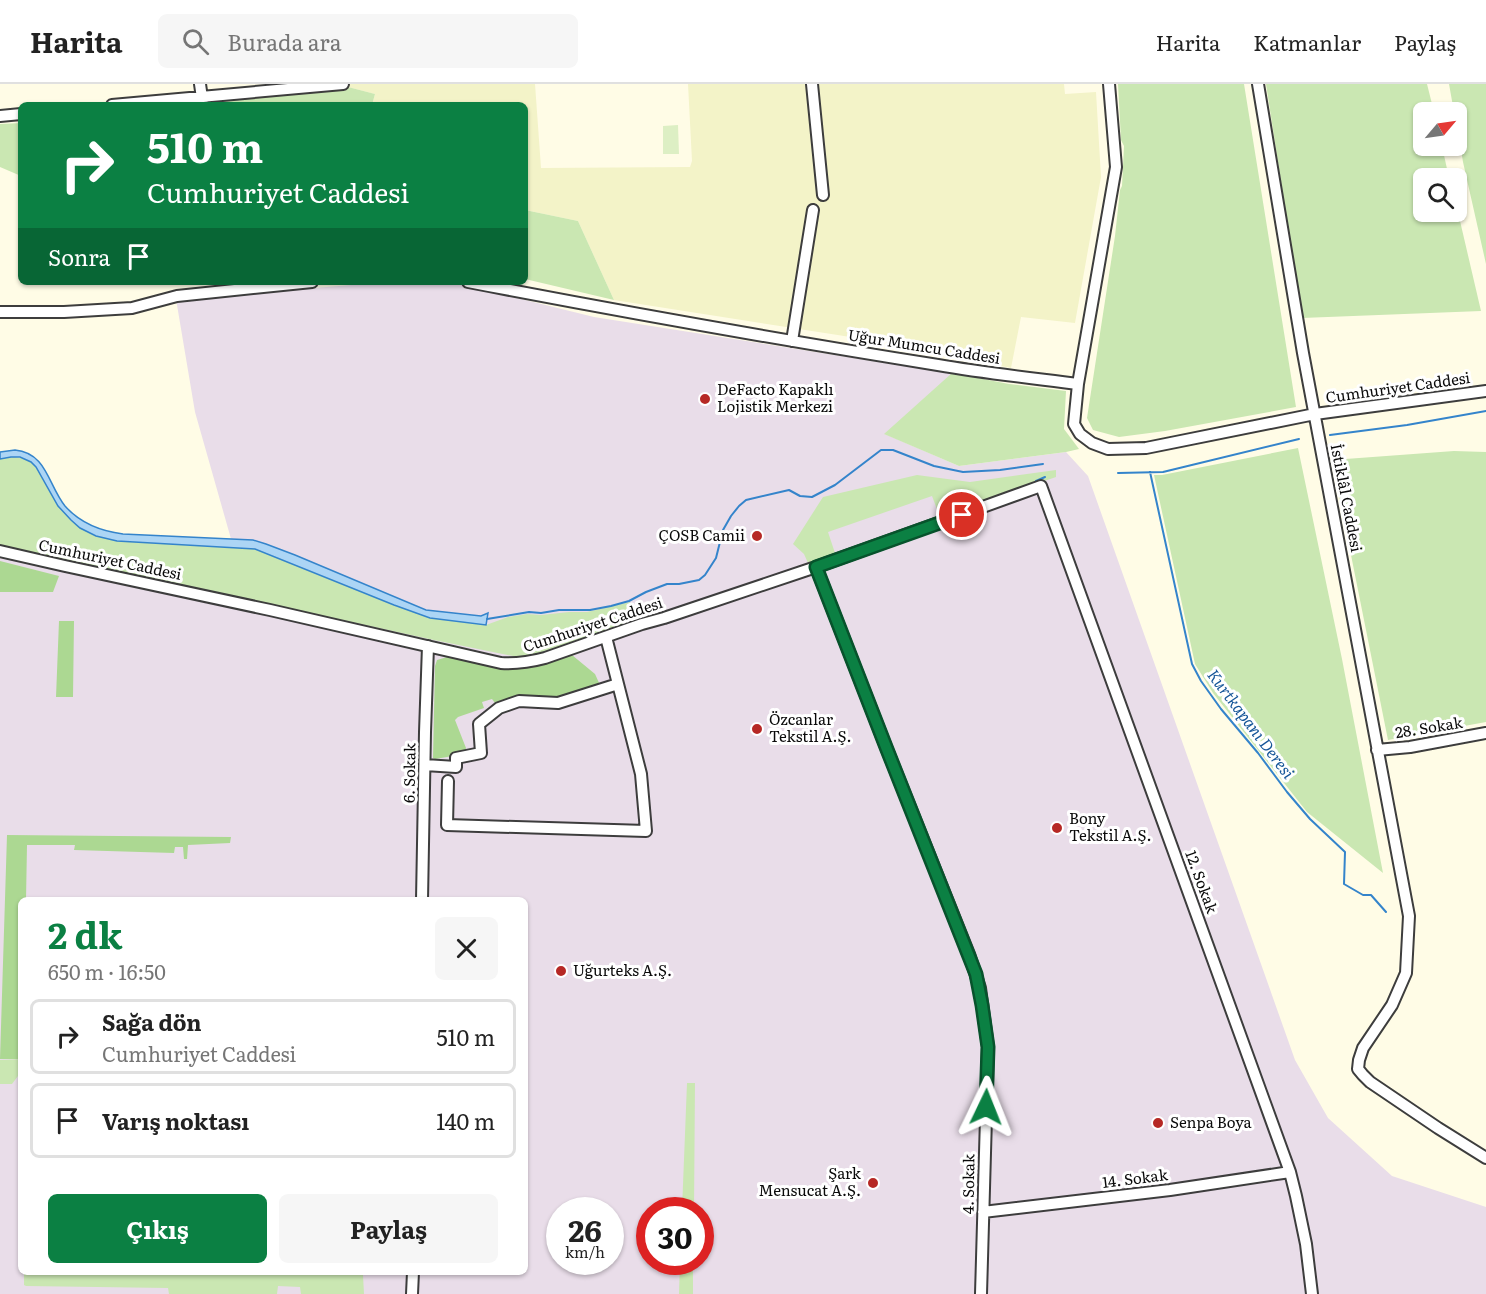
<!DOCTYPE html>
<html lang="tr">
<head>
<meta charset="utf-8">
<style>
	:root { --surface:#fff; --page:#f6f6f6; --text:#222; --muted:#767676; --line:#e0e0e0; --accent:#0b8043 }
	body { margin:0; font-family:Literata,serif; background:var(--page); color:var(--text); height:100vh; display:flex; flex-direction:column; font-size:22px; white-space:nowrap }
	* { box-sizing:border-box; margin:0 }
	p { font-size:20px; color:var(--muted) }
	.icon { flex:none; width:33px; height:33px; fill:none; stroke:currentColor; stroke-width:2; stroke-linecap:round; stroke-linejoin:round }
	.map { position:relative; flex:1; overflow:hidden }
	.drawer { position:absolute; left:18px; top:813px; width:510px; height:378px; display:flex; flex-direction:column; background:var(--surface); border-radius:9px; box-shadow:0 2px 4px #0004 }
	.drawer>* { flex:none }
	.guide { position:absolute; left:18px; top:18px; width:510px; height:183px; border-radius:9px; box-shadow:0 2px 4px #0004; background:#0b8043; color:#fff; overflow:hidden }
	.needle { width:39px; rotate:61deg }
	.tools { position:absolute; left:1413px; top:18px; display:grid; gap:12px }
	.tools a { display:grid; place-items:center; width:54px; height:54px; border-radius:9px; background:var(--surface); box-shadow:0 2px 4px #0004; font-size:30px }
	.speed { position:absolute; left:546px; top:1113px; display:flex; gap:12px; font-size:30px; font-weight:700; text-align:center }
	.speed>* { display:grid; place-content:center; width:78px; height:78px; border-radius:50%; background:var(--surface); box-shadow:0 2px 4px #0004; line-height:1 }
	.speed small { font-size:15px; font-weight:400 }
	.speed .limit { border:9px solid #d22; background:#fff; color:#111 }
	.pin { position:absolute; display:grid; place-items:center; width:51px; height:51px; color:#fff; margin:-26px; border:3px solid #fff; border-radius:50%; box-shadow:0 2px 6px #0007 }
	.me { position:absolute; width:66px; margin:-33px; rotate:2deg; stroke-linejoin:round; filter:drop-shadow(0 0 4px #0008) }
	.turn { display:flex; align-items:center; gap:21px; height:126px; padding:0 30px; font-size:27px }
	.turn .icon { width:78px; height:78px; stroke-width:2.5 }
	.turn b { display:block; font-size:42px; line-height:51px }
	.then { display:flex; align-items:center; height:57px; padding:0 30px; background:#0003; gap:12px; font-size:22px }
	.round { display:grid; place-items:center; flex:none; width:63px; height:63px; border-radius:9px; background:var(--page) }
	.summary { display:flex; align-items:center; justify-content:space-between; height:102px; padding:0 30px }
	h1 { font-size:36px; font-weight:700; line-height:45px; color:var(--accent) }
	.cta { display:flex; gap:12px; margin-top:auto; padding:12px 30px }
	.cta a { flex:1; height:69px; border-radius:9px; background:var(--accent); color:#fff; font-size:24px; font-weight:700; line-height:69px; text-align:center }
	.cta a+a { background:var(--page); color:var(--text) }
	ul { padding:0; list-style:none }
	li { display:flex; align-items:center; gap:18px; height:75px; margin:0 12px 9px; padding:0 18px; border:3px solid var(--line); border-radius:9px }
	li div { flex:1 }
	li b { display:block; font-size:22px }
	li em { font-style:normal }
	header { display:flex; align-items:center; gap:36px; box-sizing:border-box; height:84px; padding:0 30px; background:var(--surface); border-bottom:2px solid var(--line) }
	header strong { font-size:28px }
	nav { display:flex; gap:33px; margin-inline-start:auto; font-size:21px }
	.search { width:420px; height:54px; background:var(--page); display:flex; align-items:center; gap:15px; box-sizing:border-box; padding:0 21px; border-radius:9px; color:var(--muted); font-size:22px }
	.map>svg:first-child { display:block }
</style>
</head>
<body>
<header>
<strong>Harita</strong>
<div class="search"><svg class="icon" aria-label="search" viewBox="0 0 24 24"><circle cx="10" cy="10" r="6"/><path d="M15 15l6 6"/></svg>Burada ara</div>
<nav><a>Harita</a><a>Katmanlar</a><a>Paylaş</a></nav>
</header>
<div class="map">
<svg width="1486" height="1210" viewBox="0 0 1486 1210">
	<rect width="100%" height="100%" fill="#fffce6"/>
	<path fill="#e9dde9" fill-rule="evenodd" d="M389 198H423L464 201 594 233 955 290 885 350 959 382 1066 368 1088 392 1295 976 1328 1034 1392 1092 1486 1123V1210H0V394L59 453 235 469 195 328 176 215ZM21 816H525V1188H21ZM560 1126H610V1178H560ZM650 1126H700V1178H650Z"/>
	<path fill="#f3f3c8" d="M336 0H535L541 84 690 83 692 77 688 0H1064L1065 10 1096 8 1101 93 1075 239 1021 233 1011 284 889 259 614 216 578 137 525 126V21H372L375 10Z"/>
	<path fill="#cae7b2" d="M1118 0H1244L1296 323 1165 347 1119 353 1093 346 1087 334 1115 152 1120 106 1122 102 1124 62 1121 56Z
		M1266 0H1427L1434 28H1424V62H1442L1449 94H1424V128H1456L1457 124 1481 227 1302 234Z
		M1449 0H1486V180L1463 78 1457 41 1456 28H1454Z
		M348 3 375 10 372 21H209L211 19Z
		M21 39V92L0 83V40Z
		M525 126 578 137 614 216 525 195Z
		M952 289 1009 300 1066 307 1064 345 1079 365 1066 368 959 382 884 350Z
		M1298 364 1342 575 1383 789 1307 728 1213 609 1195 580 1154 391H1162Z
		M1454 367 1486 368V638L1388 656 1332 376Z
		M11 373C22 373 29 375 36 383 60 426 66 444 117 457L255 465 394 521 430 534 486 541 508 533 527 530 541 531 569 528H587L630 518 635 537 539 569 527 572 518 573 429 555 0 461V375Z
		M1056 386V393L940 433 932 412 828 448 835 469 808 479 804 470 793 460 823 413 917 391 970 398Z
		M21 975V990L18 992 12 1000H0V976Z
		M687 999H695L694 1126H682Z
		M680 1178H693V1210H679Z
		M24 1188H110L118 1191H363L364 1210H301L300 1203 278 1202 277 1210H169L168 1204 26 1202 24 1201Z"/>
	<path fill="#acd892" d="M0 477 59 492 53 508H0Z
		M59 537H74L73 613H56Z
		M572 571 595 590 600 601 565 613 526 615 517 612 495 619 492 615 482 618 484 624 458 633 455 636 466 664 465 670 435 675 433 674 435 582 437 576 447 573 495 583 521 584Z
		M7 751 231 753 230 759 188 761 187 775H184L183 763H175L174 769 74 766 75 761H27L26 816H21V954L20 956C19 963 21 968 21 975H0Z"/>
	<path fill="#ddefc4" d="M678 41 679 70H663V42Z"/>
	<path fill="#acd5f5" stroke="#3484cb" stroke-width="1.5" d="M15 366C47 369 48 401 65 422 80 439 100 447 123 450L253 456 266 460 295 471 426 526 481 532 488 529 486 541 430 534 394 521 255 465 117 457 96 452 80 444 71 436 58 422 36 383 31 378 20 373H11L0 375V368Z"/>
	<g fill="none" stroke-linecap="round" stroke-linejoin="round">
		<path stroke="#3484cb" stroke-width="2" d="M1330 351 1407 341 1486 327
			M1150 388 1192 580 1201 597 1221 625 1258 669 1287 708 1310 735 1345 768 1344 800 1363 811H1371L1386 828
			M1118 389 1163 388 1299 355
			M1036 397 1045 393
			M487 535 529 528 541 529 559 526H590L611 522 629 517 646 508 667 500H679L699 496 705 491 716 474 723 446 731 432 739 422 746 416 789 406 800 412 812 413 835 401 881 366H893L934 382 963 388 1000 386 1043 380"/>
		<defs>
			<path id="minor" d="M200 0 203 21
				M812 0 823 111
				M1109 0 1116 83 1078 300 1074 340 1080 350 1092 359 1108 365 1146 364 1315 330 1486 307
				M1258 0 1303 269 1409 832 1406 889 1392 921 1363 964 1359 976 1358 985 1363 991 1370 998 1438 1044 1486 1074
				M112 21 343 0
				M0 32 21 30
				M468 198C624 228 781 256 938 281 984 289 1031 294 1078 300
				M0 228H64L132 224 177 212 312 198
				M792 257 813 126
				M0 467 65 482 270 526 501 579C517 580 530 578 545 574L642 540 664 534 816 483 1041 402 1290 1088 1296 1112 1306 1160 1312 1210
				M816 483 886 663 969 870 980 904 988 963 981 1210
				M1377 666 1410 663 1486 649
				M425 681 456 683V674L481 669 479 640 499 624 519 617 558 619 618 600
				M448 697 447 741 646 747 641 690 606 553
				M422 816 425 648 428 562
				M983 1128 1170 1106 1290 1088
				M412 1210 413 1188"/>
		</defs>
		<use href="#minor" stroke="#3d3d3d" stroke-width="14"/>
		<use href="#minor" stroke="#fff" stroke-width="10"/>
	</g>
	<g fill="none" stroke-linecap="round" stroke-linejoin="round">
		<defs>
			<path id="route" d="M962 431 816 483 886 663 976 890 982 921 988 963 986 1023"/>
		</defs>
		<use href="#route" stroke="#07532c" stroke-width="15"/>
		<use href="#route" stroke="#0b8043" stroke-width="10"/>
	</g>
	<g fill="#b62825" stroke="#fff" stroke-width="2">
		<circle cx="705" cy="315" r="6"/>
		<circle cx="757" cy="452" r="6"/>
		<circle cx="757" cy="645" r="6"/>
		<circle cx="1057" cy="744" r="6"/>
		<circle cx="561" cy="887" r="6"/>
		<circle cx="1158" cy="1039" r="6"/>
		<circle cx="873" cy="1099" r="6"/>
	</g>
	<g text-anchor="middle" stroke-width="6" stroke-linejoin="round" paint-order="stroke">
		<g font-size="15" fill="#0a0a0a" stroke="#fff">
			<text transform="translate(924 263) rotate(9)" y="5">Uğur Mumcu Caddesi</text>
			<text transform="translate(1398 304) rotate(-8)" y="5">Cumhuriyet Caddesi</text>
			<text transform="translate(1346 414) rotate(79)" y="5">İstiklâl Caddesi</text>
			<text transform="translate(110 476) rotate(12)" y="5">Cumhuriyet Caddesi</text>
			<text transform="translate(593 541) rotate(-18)" y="5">Cumhuriyet Caddesi</text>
			<text transform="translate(1429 644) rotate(-9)" y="5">28. Sokak</text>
			<text transform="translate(410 689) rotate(-89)" y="5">6. Sokak</text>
			<text transform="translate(1201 798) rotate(70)" y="5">12. Sokak</text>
			<text transform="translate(1135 1095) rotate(-7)" y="5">14. Sokak</text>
			<text transform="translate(969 1100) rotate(-89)" y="5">4. Sokak</text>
		</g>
		<g font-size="15" fill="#0a0a0a" stroke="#fff" text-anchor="start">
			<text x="717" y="311">DeFacto Kapaklı<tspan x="717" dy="17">Lojistik Merkezi</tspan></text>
			<text x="745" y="457" text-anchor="end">ÇOSB Camii</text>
			<text x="769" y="641">Özcanlar<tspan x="769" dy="17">Tekstil A.Ş.</tspan></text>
			<text x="1069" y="740">Bony<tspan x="1069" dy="17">Tekstil A.Ş.</tspan></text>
			<text x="573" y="892">Uğurteks A.Ş.</text>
			<text x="1170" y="1044">Senpa Boya</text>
			<text x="861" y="1095" text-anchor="end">Şark<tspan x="861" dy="17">Mensucat A.Ş.</tspan></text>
		</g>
		<g font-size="16" font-style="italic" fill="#165698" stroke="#fff">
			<text transform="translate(1251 640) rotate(53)" y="6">Kurtkapanı Deresi</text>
		</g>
	</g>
</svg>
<div class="tools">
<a><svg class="needle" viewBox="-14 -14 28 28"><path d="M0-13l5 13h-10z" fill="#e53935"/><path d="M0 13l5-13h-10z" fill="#767676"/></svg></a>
<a><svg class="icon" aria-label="search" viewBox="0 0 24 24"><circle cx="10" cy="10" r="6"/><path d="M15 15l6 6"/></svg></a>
</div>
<div class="speed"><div>26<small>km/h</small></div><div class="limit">30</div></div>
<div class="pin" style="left:962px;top:431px;background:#d93025"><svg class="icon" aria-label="arrive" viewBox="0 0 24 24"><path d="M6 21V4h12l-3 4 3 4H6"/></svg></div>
<svg class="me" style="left:986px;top:1023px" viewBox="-20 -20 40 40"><path d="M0-17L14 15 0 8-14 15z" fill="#0b8043" stroke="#fff" stroke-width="4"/></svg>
<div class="guide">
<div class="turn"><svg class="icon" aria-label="right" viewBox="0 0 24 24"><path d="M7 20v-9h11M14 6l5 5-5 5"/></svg><div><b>510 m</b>Cumhuriyet Caddesi</div></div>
<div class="then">Sonra<svg class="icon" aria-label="arrive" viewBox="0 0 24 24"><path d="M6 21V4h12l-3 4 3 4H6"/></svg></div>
</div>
<section class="drawer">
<div class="summary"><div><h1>2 dk</h1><p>650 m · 16:50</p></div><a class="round"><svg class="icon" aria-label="close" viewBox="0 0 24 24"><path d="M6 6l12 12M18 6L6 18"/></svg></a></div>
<ul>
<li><svg class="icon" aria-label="right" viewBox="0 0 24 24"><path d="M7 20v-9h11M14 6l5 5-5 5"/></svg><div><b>Sağa dön</b><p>Cumhuriyet Caddesi</p></div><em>510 m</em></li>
<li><svg class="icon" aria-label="arrive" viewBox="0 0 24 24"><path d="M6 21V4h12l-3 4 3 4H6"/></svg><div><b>Varış noktası</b></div><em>140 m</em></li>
</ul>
<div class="cta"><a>Çıkış</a><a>Paylaş</a></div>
</section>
</div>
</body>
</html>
